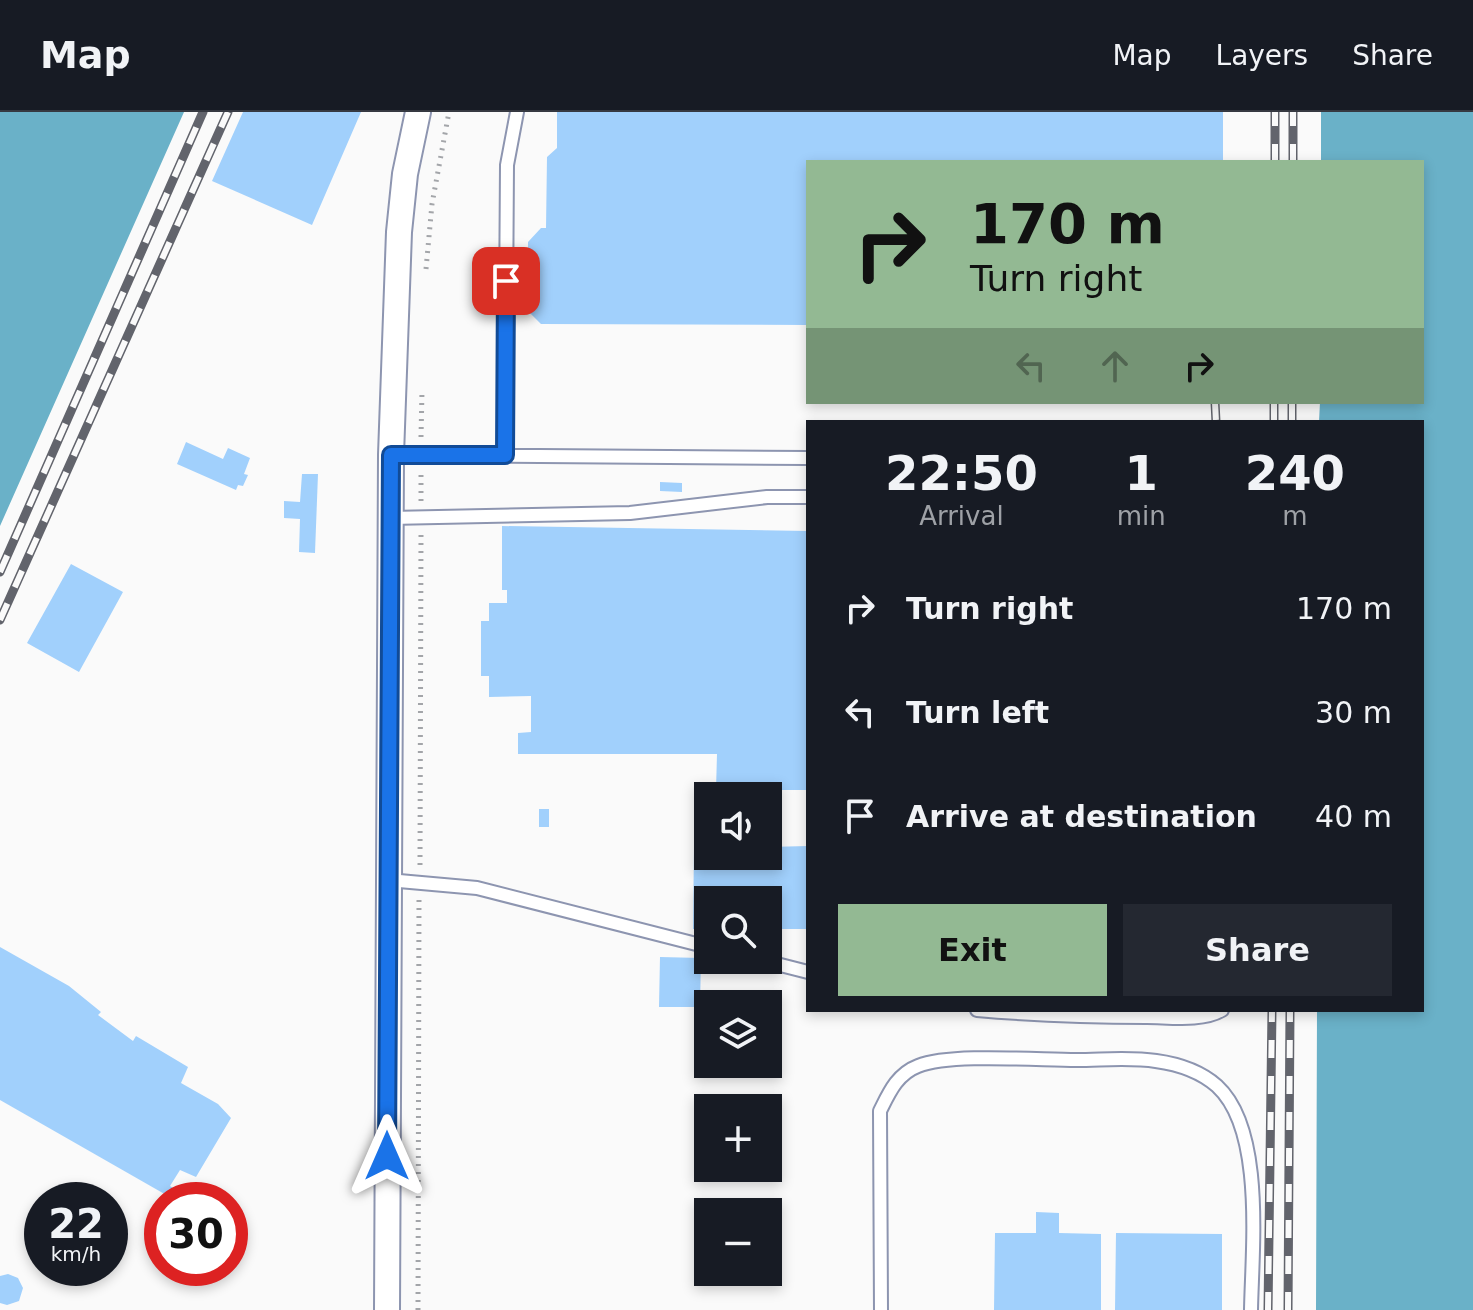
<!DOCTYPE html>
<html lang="en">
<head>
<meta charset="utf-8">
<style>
	:root { --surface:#171b24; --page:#242831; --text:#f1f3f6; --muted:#9ea1a6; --line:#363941; --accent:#93b993 }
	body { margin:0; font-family:"DejaVu Sans",sans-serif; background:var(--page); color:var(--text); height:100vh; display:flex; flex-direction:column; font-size:30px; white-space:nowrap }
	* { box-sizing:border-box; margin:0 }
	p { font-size:26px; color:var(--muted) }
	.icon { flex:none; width:44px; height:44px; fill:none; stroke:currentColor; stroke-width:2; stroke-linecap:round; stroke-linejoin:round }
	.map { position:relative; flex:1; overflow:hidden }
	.drawer { position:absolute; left:806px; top:308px; width:618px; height:592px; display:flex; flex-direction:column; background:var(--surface); border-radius:0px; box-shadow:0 4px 12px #0003 }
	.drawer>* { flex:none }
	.hud { position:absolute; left:806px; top:48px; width:618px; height:244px; border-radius:0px; box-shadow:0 4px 12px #0003; background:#93b993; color:#111; overflow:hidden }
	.buttons { position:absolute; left:694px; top:670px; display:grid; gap:16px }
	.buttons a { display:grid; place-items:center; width:88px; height:88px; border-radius:0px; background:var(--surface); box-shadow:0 4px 12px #0003; font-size:40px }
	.speed { position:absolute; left:24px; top:1070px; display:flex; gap:16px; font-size:40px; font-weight:700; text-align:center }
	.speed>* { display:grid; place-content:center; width:104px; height:104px; border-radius:50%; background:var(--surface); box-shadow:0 4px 12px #0003; line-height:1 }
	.speed small { font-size:20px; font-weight:400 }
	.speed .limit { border:12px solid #d22; background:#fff; color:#111 }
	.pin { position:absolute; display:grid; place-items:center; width:68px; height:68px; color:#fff; margin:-34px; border-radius:16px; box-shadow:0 4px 12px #0006 }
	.me { position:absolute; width:88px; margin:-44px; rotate:0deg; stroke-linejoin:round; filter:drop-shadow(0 0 6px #0008) }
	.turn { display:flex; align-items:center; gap:28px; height:168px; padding:0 32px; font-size:36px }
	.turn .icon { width:104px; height:104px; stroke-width:2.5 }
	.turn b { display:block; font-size:56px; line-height:68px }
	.lanes { display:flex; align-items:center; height:76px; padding:0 32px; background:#0003; justify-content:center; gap:40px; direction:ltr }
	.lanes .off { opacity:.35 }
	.eta { display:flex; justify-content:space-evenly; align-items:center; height:136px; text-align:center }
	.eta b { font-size:48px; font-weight:700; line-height:56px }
	.button { display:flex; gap:16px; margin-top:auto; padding:16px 32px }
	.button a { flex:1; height:92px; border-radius:0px; background:var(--accent); color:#111; font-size:32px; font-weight:700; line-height:92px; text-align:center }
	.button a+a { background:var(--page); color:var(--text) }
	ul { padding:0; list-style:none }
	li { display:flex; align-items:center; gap:24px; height:104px; padding:0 32px }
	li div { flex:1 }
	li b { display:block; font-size:30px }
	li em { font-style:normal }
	header { display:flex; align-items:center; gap:48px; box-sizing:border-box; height:112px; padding:0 40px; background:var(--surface); border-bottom:2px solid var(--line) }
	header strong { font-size:38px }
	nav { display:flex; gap:44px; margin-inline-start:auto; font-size:28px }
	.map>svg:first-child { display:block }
</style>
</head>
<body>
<header>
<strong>Map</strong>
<nav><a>Map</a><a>Layers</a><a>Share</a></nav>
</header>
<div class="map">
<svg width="1473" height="1198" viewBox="0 0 1473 1198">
	<rect width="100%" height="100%" fill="#fafafa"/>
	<path fill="#6ab1c8" d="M0 0H184L0 414Z
		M1321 0H1473V1198H1316L1317 898H1422V310H1319L1320 290H1422V50H1321Z"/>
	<path fill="#a1d0fc" d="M243 0H361L312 113 212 69Z
		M557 0H1223V50H808V213L541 212 528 199V130L541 116H546L547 45 557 36Z
		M186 330 223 347 228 336 250 346 244 362 248 363 243 374 238 373 236 378 177 352Z
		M302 362H318L315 441 299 440 300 407 284 406V389L300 390Z
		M660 370 682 371V380L660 379Z
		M502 414 808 419V678H716L717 642H518V621L531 620V584L489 585V564H481V509H489V491H507V478H502Z
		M71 452 123 480 79 560 27 531Z
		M539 697H549V715H539Z
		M808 734V817H768V788H708V817H693L694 735H708V744H768V735Z
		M0 835 69 874 101 900 98 903 133 929 136 924 188 955 181 971 218 992 231 1006 196 1065 180 1058 170 1074 173 1076 168 1084 0 988Z
		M660 845 701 846 700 895H659Z
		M1036 1100 1059 1101V1121L1101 1122V1198H994L995 1121H1036Z
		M1116 1121 1222 1122V1198H1115Z
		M8 1162 18 1166 23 1176 19 1189 7 1193 0 1191V1164Z"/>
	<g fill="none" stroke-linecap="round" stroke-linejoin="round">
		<defs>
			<path id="lane" d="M391 343 808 346
				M505 343 507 53 517 0
				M390 406 630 401 767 385H808
				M388 768 477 776 708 835
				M761 848 808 860
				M977 898C1034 903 1090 905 1147 905 1169 905 1202 910 1222 898
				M881 1198 880 999C889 981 897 962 918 954 950 941 1038 948 1076 948 1102 948 1130 945 1156 949 1178 952 1200 959 1217 974 1265 1018 1252 1138 1251 1198"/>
			<path id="street" d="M387 1198 391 343 399 120 405 62 418 0"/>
		</defs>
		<use href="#lane" stroke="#8d95b0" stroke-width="16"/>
		<use href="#street" stroke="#8d95b0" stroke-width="28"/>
		<path stroke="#a3a5a9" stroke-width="5" stroke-dasharray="2 6" stroke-linecap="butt" d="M426 157 432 92 449 0
			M421 325 422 279
			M421 389V359
			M420 753 421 423
			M418 1198 419 787"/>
		<use href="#lane" stroke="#fff" stroke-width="12"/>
		<use href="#street" stroke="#fff" stroke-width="24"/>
		<defs>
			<path id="rail" d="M1275 50V0
				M1293 50V0
				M1215 290 1216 310
				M1274 310V290
				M1292 310V290
				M0 460 203 0
				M0 508 228 0
				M1268 1198 1272 898
				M1288 1198 1290 898"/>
		</defs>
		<use href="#rail" stroke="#62646c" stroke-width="9"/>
		<use href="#rail" stroke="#fafafa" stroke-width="6" stroke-dasharray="18" stroke-linecap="butt"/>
	</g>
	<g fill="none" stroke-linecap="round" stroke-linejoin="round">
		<defs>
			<path id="route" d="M387 1044 391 343H505L506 169"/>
		</defs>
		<use href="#route" stroke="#114b97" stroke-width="20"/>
		<use href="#route" stroke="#1a73e8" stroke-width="14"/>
	</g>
</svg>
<div class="buttons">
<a><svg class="icon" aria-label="sound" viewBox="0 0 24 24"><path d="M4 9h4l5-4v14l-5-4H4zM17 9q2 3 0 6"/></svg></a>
<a><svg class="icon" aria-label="search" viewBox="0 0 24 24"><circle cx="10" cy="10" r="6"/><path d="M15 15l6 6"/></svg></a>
<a><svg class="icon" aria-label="layers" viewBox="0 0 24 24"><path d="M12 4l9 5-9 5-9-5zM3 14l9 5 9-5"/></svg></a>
<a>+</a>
<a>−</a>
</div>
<div class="speed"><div>22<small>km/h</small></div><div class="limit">30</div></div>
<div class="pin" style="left:506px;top:169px;background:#d93025"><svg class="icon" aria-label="arrive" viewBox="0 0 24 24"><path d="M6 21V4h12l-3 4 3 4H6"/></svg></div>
<svg class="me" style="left:387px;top:1044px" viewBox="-20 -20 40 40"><path d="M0-17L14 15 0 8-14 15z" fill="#1a73e8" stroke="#fff" stroke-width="4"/></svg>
<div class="hud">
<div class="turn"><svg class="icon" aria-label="right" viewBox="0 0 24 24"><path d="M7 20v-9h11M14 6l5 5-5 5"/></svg><div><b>170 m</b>Turn right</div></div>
<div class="lanes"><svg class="icon off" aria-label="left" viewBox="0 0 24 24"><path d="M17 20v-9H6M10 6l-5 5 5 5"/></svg><svg class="icon off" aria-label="ahead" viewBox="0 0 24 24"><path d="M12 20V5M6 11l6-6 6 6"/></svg><svg class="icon" aria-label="right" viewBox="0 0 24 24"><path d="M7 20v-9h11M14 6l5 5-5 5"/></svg></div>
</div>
<section class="drawer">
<div class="eta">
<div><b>22:50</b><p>Arrival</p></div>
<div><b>1</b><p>min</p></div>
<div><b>240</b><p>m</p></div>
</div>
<ul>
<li><svg class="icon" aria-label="right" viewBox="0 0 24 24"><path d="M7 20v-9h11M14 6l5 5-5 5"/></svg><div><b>Turn right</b></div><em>170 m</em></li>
<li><svg class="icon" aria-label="left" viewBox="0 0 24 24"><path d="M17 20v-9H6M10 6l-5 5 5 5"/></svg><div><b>Turn left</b></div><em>30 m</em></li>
<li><svg class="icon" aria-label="arrive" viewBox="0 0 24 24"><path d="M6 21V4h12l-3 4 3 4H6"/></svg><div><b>Arrive at destination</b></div><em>40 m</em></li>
</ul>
<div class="button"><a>Exit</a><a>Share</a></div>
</section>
</div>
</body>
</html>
